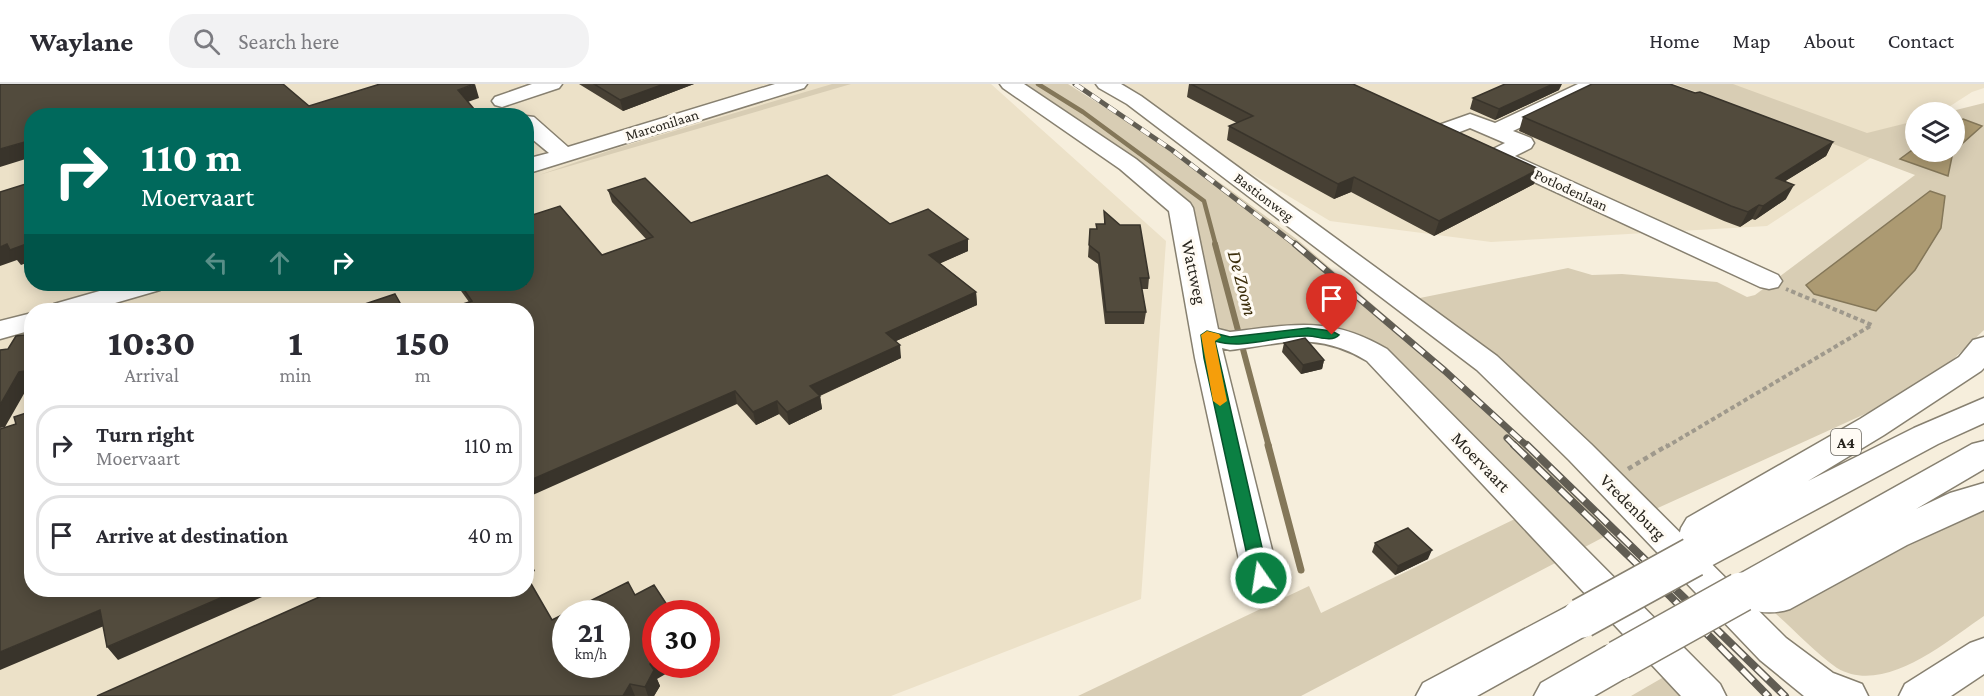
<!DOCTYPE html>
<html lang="en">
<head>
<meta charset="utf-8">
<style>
	:root { --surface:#fff; --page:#f2f2f3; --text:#2b2b33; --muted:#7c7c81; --line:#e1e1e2 }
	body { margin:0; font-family:"Crimson Pro",serif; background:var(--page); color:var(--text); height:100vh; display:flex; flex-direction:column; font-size:22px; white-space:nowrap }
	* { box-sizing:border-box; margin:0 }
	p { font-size:20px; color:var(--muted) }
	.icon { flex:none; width:33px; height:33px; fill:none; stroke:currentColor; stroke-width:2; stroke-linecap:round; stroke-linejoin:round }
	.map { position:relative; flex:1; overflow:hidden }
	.side { position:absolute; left:24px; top:219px; width:510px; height:294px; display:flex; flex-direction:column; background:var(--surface); border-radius:24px; box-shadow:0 3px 15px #0003 }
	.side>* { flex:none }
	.top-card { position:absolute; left:24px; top:24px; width:510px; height:183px; border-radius:24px; box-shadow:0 3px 15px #0003; background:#00695c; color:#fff; overflow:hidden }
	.controls { position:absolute; left:1905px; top:18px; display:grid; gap:12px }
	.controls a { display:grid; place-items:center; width:60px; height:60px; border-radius:50%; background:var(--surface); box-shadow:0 3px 15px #0003; font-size:30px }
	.speed { position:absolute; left:552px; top:516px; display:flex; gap:12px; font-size:30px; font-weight:700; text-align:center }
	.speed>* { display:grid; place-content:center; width:78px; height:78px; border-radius:50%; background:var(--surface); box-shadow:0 3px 15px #0003; line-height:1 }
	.speed small { font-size:15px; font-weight:400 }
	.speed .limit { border:9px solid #d22; background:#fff; color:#111 }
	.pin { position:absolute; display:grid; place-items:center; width:51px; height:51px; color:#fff; margin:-62px -26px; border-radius:50% 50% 50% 0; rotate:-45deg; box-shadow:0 0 6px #0007 }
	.pin .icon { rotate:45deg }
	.me { position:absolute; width:66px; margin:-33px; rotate:347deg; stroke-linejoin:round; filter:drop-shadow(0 0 4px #0008) }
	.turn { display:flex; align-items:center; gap:21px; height:126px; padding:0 18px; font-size:27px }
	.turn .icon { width:78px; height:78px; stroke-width:2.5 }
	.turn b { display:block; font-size:42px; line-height:51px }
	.lanes { display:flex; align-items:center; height:57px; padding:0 18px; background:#0003; justify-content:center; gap:30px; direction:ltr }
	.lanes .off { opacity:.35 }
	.eta { display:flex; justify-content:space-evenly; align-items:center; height:102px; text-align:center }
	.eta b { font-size:36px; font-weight:800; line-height:42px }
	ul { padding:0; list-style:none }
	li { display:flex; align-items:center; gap:18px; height:81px; margin:0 12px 9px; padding:0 6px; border:3px solid var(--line); border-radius:24px }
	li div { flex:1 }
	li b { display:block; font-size:22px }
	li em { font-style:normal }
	header { display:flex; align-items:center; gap:36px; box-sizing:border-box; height:84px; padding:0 30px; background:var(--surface); border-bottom:2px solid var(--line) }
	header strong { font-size:28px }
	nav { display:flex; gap:33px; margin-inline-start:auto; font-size:21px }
	.search { width:420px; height:54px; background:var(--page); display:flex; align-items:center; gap:15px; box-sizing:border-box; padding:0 21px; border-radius:24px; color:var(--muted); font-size:22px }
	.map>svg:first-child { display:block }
</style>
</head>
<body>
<header>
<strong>Waylane</strong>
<div class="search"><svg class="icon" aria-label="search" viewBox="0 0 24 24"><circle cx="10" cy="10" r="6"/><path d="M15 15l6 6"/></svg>Search here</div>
<nav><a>Home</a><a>Map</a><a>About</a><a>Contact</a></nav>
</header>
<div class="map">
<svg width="1984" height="612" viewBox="0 0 1984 612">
	<rect width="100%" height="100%" fill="#f6eedc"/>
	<path fill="#ece1c8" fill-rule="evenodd" d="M0 0H991L1166 157 1141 515 891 612H0ZM32 32H526V200H32ZM32 226H526V506H32ZM566 530H616V580H566ZM656 530H706V580H656Z
		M1102 0H1984V4L1972 8 1941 28H1916L1915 45 1767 142 1491 158 1330 137Z"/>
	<path fill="#d8cdb4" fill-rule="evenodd" d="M832 0H851L539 91 614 65Z
		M1020 0H1068L1191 78 1233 108 1299 157 1394 239 1617 446 1583 464 1401 284 1311 243H1259C1249 253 1226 250 1214 245L1184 129Z
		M1675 0H1733L1867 49 1915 37V64L1901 75 1947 92 1951 69 1981 43 1963 35 1955 40 1954 28H1948L1984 19V246L1943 285 1909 310 1649 428 1415 215 1568 184 1592 191 1622 190 1717 198 1747 213 1755 211 1915 91ZM1806 201 1888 213 1876 227Z
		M1984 417V532C1947 557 1884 612 1837 584 1815 568 1795 547 1775 529L1911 452Z
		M1521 432 1561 476 1301 612H1078L1309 502 1321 529Z
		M1669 590 1689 612H1631Z"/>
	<path fill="#ac9a72" stroke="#847759" stroke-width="1.5" d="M1963 35 1982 42 1955 66V40Z
		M1915 64 1916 68H1953L1948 92 1900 75Z
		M1930 107 1945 112 1941 144 1915 186 1876 227 1814 210 1806 201Z"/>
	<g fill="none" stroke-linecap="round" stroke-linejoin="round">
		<path stroke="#847759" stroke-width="4.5" d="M1038 0 1083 28 1204 117 1216 162"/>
		<path stroke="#847759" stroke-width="6" d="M1215 160 1269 363"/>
		<path stroke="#847759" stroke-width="7" d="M1268 361 1301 486"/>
		<defs>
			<path id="minor" d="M532 0H562L559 4 502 23 495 21 492 17 495 13Z
				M775 0H807L804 4 526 90V75L549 69 526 50V32L534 33 568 63Z
				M1000 0H1024L1136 75 1190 119 1193 124 1218 245 1230 248C1293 241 1329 231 1387 265L1720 600 1726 612H1681L1367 277C1317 247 1285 259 1230 266L1222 264 1279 494 1274 504 1261 508 1248 504 1243 494 1195 274 1169 127 1120 85 1003 4Z
				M1096 0H1121L1141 12 1497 272 1591 360 1786 554 1833 589 1862 600 1868 612H1804L1760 576 1569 376 1477 286 1127 20 1099 4Z
				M1578 0H1604L1601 4 1513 47 1531 54 1534 59 1531 64 1515 72 1778 191 1782 197 1778 203 1769 205 1760 203 1489 77 1486 72 1489 67 1505 59 1470 44 1444 54 1436 52 1433 47 1436 42 1470 30 1495 39Z
				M124 200H164L160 206 91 226H50L54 220Z
				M32 229V246L0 255V237Z
				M1984 554V590L1951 612H1899L1905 600 1970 559Z"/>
			<path id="highway" d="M1984 253V284L1981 287 1884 351 1808 397 1914 344 1984 314V339L1938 360 1707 484 1693 488 1679 484 1674 473 1681 444 1687 434 1860 335 1959 273 1973 256Z
				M1984 357V385L1916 425 1950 409 1984 399V426L1907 461 1790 525C1770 532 1747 527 1727 519L1721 508 1727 497 1972 360Z
				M1582 517 1596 522 1602 534 1596 546 1477 612H1416L1423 599 1568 522Z
				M1619 558 1634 563 1640 576 1634 589 1594 612H1534L1541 599 1604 563Z"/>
		</defs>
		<use href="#minor" stroke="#878070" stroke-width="3"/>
		<use href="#highway" stroke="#878070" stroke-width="3"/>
		<path stroke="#9f998c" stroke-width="4" stroke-dasharray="4.5 3" stroke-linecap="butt" d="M1666 363 1872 241 1786 205"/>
		<path stroke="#9f998c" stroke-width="4.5" stroke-dasharray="5 4" stroke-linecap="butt" d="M1628 385 1668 361"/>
		<use href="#minor" fill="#fff" fill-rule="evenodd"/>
		<use href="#highway" fill="#fff" fill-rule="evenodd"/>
		<defs>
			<path id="rail-far2" d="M1075 0 1172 66 1297 162"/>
			<path id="rail-far1" d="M1295 160 1445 287 1528 363
				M1507 354 1516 363"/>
			<path id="rail" d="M1514 361 1671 513 1768 612
				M1527 361 1785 612"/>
		</defs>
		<use href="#rail-far2" stroke="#615d53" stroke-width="5"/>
		<use href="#rail-far1" stroke="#615d53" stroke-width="7"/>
		<use href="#rail" stroke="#615d53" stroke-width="8"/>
		<use href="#rail-far2" stroke="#fffbf4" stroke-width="4" stroke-dasharray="10" stroke-linecap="butt"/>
		<use href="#rail-far1" stroke="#fffbf4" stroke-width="4.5" stroke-dasharray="13" stroke-linecap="butt"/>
		<use href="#rail" stroke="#fffbf4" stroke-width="5" stroke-dasharray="16" stroke-linecap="butt"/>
		<defs>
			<path id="highway-bridge" d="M1582 534 1693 473
				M1619 576 1741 508"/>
		</defs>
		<use href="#highway-bridge" stroke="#878070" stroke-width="42" stroke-linecap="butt"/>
		<use href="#highway-bridge" stroke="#fff" stroke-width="39"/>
	</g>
	<path fill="#474034" d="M579 0H694L623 27Z
		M1189 0H1353L1534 100 1434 152 1351 108 1334 115 1227 56 1229 42 1237 39 1187 13Z
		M1559 6 1495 36 1470 25 1473 14Z
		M1523 33 1833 58 1826 72 1785 97 1786 115 1755 136 1752 135 1740 143 1724 137 1519 47Z
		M608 106 691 139 890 140 968 155V167L940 179 976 208 977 221 896 257 901 274 820 312 822 325 789 341 779 330 756 341 737 320 469 218 456 200H526L646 155 612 118Z
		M1104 127 1149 194 1148 205H1142L1146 228 1144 240H1105L1098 180 1088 173 1090 145H1096V140H1104Z
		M1284 259 1324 276 1322 285 1301 290 1282 268Z
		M1375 459 1428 475 1395 491 1372 468Z
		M552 536 657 595 660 602 654 612H97Z"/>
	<path fill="#39342b" d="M475 0 479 14 462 20 458 6Z
		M664 0H694L623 27 620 16Z
		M1553 0H1562L1559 6 1495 36 1499 25Z
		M32 56V73L0 83V65Z
		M1833 58 1826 72 1768 108 1776 94Z
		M1539 85 1534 100 1434 152 1439 137Z
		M1354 93 1351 108 1334 115 1338 100Z
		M1794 101 1786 115 1755 136 1763 122Z
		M1759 121 1752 135 1740 143 1748 128Z
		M968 155V167L930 184 929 171Z
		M32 158V177L21 181 17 176 0 182V163L7 160Z
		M976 208 977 221 887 261 886 249Z
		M900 261 901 274 812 315 810 302Z
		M1324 276 1322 285 1301 290 1303 281Z
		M32 286V300L29 301 5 343 0 344V321L19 288Z
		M735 307 737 320 526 414V398Z
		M820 312 822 325 789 341 787 328Z
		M777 317 779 330 756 341 753 328Z
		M1432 466 1428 475 1395 491 1398 482Z
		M526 471H528L535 487 526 491Z
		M239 506H278L118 576 107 563Z
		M100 526 111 539 0 586V568Z
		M656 577V580H683L657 595 660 602 654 612H648L645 603 650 580Z
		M630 600 635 612H623Z"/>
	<path fill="#524b3d" stroke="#39342b" stroke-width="1.5" fill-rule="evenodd" d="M0 0H283L309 22 380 0H474L458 6 480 32H32V56L0 65Z
		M594 0H664L620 16Z
		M1191 0H1353L1539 85 1439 137 1354 93 1338 100 1229 42 1253 32Z
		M1505 0H1553L1499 25 1473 14Z
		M1592 0H1670L1695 9 1700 8 1833 58 1776 94 1794 101 1763 122 1759 121 1748 128 1731 122 1523 33Z
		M827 91 890 140 928 125 968 155 929 171 976 208 886 249 900 261 810 302 820 312 787 328 777 317 753 328 735 307 526 398V226H445L472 217 460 200H526V133L560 122 602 171 653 153 608 106 645 94 691 139Z
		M32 98V158L10 166 7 160 0 163V108Z
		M1104 127 1120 141H1140L1149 194H1140L1146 228H1106L1099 169 1089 161 1090 145H1097L1096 140H1105Z
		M395 210 404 226H347Z
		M433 224 435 226H425Z
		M32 250V286L19 288 0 321V266L8 265 16 252Z
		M1305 254 1324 276 1303 281 1284 259Z
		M32 327V506H239L107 563 100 526 0 568V345L16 340 14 333Z
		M1408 444 1432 466 1398 482 1375 459Z
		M526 491 552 536 628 498 635 511 654 501 673 530H656V577L650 580 654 586 645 603 630 600 623 612H97L335 506H526ZM566 530H616V580H566Z"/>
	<path fill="#0b8043" stroke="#07532c" stroke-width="1.5" d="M1308 244 1332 247 1339 251C1331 259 1318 252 1308 252 1276 251 1245 266 1215 257L1269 494 1266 499 1261 500 1255 499 1252 494 1204 274 1201 251 1207 247 1230 253Z"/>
	<path fill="#f59e0b" d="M1207 247 1219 250 1221 253 1215 257 1227 317 1220 322 1213 317 1201 251Z"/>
	<g text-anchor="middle" stroke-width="6" stroke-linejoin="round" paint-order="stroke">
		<g font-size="15" fill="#28251e" stroke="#fffbf4">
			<text transform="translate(662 41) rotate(-17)" y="5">Marconilaan</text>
			<text transform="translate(1571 106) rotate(25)" y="5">Potlodenlaan</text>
			<text transform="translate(1264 113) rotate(37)" y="5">Bastionweg</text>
		</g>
		<rect fill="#fffbf4" stroke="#68655e" stroke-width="1.5" x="1831" y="345" width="30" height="26" rx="4.5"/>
		<g font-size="16" font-weight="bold" fill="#28251e">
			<text x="1846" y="364">A4</text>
		</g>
		<g font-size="18" fill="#28251e" stroke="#fffbf4">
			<text transform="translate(1194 188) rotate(78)" y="6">Wattweg</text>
			<text transform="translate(1481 378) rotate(46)" y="6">Moervaart</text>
			<text transform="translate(1633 423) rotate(45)" y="6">Vredenburg</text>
		</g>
		<g font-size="20" font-style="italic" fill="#3a2c09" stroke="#fffbf4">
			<text transform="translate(1243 199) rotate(75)" y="7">De Zoom</text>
		</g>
	</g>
</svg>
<div class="controls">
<a><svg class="icon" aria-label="layers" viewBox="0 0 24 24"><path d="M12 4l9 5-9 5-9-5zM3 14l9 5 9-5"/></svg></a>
</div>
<div class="speed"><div>21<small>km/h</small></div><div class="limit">30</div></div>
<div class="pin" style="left:1332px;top:251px;background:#d93025"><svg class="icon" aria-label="arrive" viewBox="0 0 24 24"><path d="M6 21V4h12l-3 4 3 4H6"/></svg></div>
<svg class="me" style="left:1261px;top:494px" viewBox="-20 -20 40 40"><circle r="17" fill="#0b8043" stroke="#fff" stroke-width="3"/><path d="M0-11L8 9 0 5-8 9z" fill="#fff"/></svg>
<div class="top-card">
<div class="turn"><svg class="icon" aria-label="right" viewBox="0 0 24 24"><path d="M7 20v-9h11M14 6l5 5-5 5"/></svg><div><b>110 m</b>Moervaart</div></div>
<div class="lanes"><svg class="icon off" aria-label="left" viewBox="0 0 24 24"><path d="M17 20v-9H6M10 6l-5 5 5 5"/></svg><svg class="icon off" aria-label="ahead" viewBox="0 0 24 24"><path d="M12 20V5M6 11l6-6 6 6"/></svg><svg class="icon" aria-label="right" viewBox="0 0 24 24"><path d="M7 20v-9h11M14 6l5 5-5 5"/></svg></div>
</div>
<section class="side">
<div class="eta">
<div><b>10:30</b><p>Arrival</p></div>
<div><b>1</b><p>min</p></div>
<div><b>150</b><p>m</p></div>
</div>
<ul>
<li><svg class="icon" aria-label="right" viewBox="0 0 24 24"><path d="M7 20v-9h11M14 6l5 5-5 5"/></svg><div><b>Turn right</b><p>Moervaart</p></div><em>110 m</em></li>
<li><svg class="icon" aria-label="arrive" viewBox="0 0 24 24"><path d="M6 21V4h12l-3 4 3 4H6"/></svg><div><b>Arrive at destination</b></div><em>40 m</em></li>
</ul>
</section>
</div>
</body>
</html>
